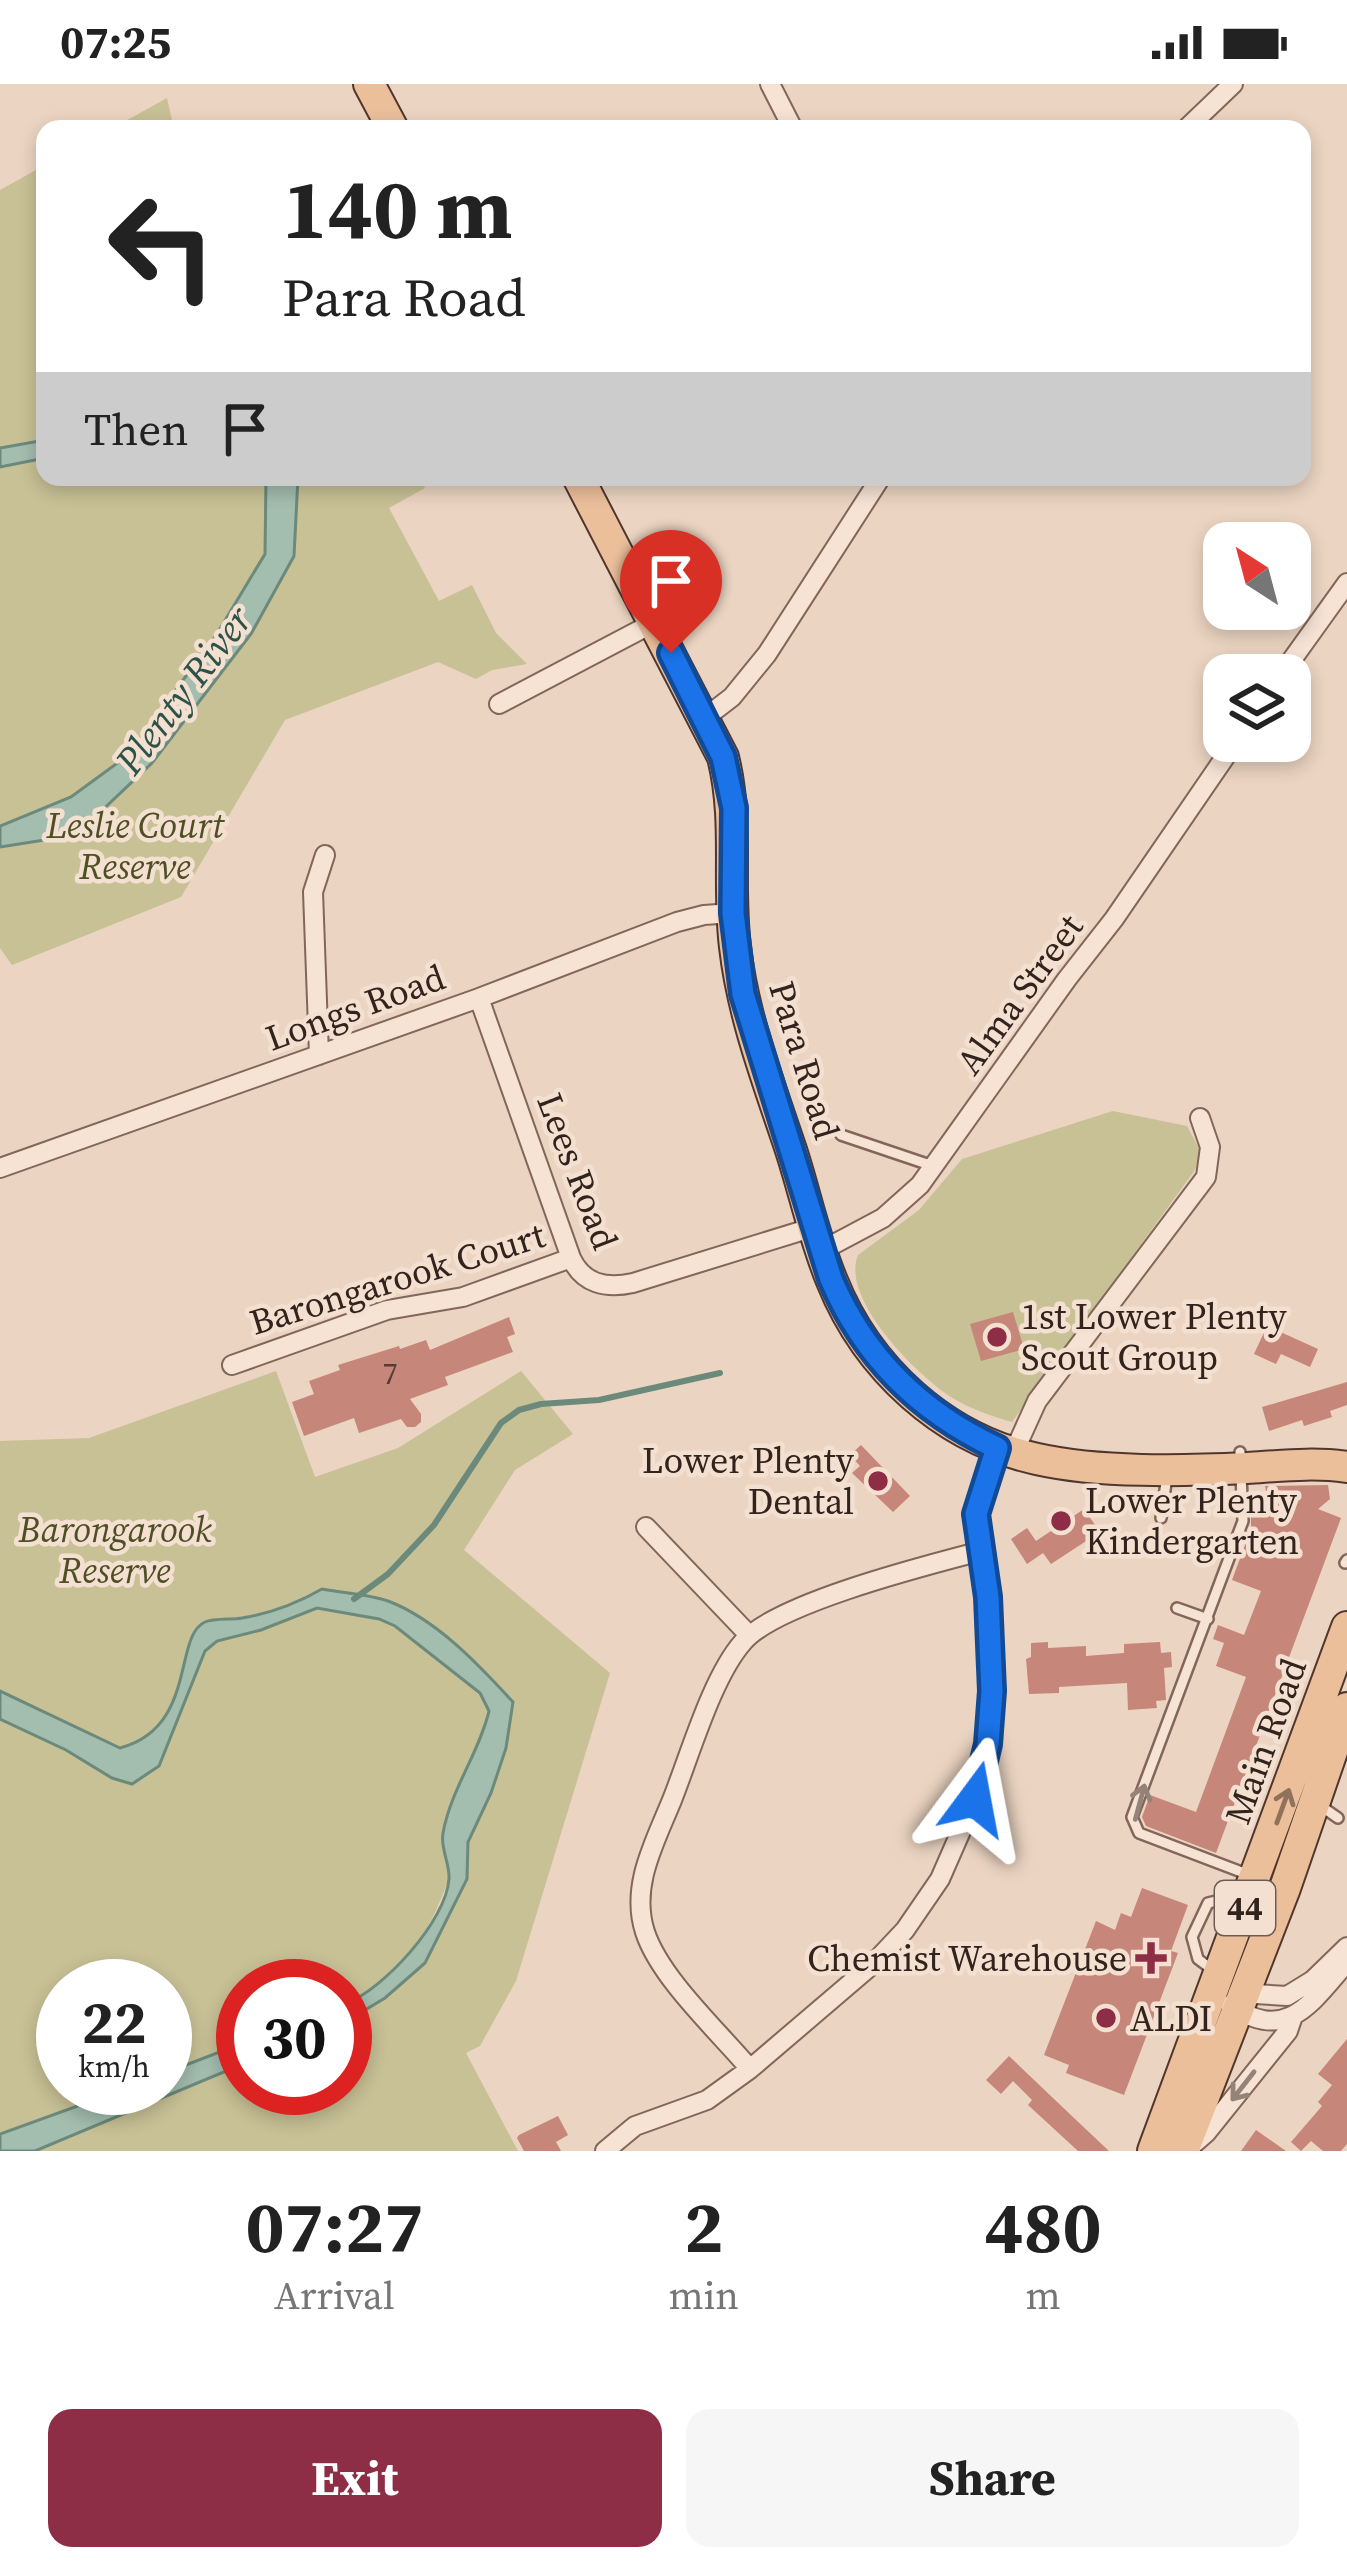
<!DOCTYPE html>
<html lang="en">
<head>
<meta charset="utf-8">
<style>
	:root { --surface:#fff; --page:#f6f6f6; --text:#222; --muted:#767676; --accent:#8e2e46 }
	body { margin:0; font-family:"Source Serif 4",serif; background:var(--page); color:var(--text); height:100vh; display:flex; flex-direction:column; font-size:45px; white-space:nowrap }
	* { box-sizing:border-box; margin:0 }
	p { font-size:39px; color:var(--muted) }
	.icon { flex:none; width:66px; height:66px; fill:none; stroke:currentColor; stroke-width:2; stroke-linecap:round; stroke-linejoin:round }
	.map { position:relative; height:2067px; overflow:hidden }
	.panel { display:flex; flex-direction:column; background:var(--surface); flex:1 }
	.panel>* { flex:none }
	.banner { position:absolute; left:36px; top:36px; width:1275px; height:366px; border-radius:24px; box-shadow:0 6px 18px #0003; background:#fff; color:var(--text); overflow:hidden }
	.needle { width:78px; rotate:324deg }
	.fabs { position:absolute; left:1203px; top:438px; display:grid; gap:24px }
	.fabs a { display:grid; place-items:center; width:108px; height:108px; border-radius:24px; background:var(--surface); box-shadow:0 6px 18px #0003; font-size:60px }
	.speed { position:absolute; left:36px; top:1875px; display:flex; gap:24px; font-size:60px; font-weight:700; text-align:center }
	.speed>* { display:grid; place-content:center; width:156px; height:156px; border-radius:50%; background:var(--surface); box-shadow:0 6px 18px #0003; line-height:1 }
	.speed small { font-size:30px; font-weight:400 }
	.speed .limit { border:18px solid #d22; background:#fff; color:#111 }
	.pin { position:absolute; display:grid; place-items:center; width:102px; height:102px; color:#fff; margin:-123px -51px; border-radius:50% 50% 50% 0; rotate:-45deg; box-shadow:0 0 12px #0007 }
	.pin .icon { rotate:45deg }
	.me { position:absolute; width:132px; margin:-66px; rotate:13deg; stroke-linejoin:round; filter:drop-shadow(0 0 9px #0008) }
	.turn { display:flex; align-items:center; gap:42px; height:252px; padding:0 48px; font-size:54px }
	.turn .icon { width:156px; height:156px; stroke-width:2.5 }
	.turn b { display:block; font-size:84px; line-height:102px }
	.then { display:flex; align-items:center; height:114px; padding:0 48px; background:#0003; gap:24px; font-size:45px }
	.eta { display:flex; justify-content:space-evenly; align-items:center; height:204px; text-align:center }
	.eta b { font-size:72px; font-weight:700; line-height:84px }
	.primary-button { display:flex; gap:24px; margin-top:auto; padding:24px 48px }
	.primary-button a { flex:1; height:138px; border-radius:24px; background:var(--accent); color:#fff; font-size:48px; font-weight:700; line-height:138px; text-align:center }
	.primary-button a+a { background:var(--page); color:var(--text) }
	.status { display:flex; justify-content:space-between; align-items:center; height:84px; padding:0 60px; background:var(--surface); direction:ltr }
	.status svg { height:33px; fill:currentColor }
	.map>svg:first-child { display:block }
</style>
</head>
<body>
<div class="status"><b>07:25</b><svg viewBox="0 0 49 12"><path d="M0 12V9h3v3zM5 12V6h3v6zM10 12V3h3v9zM15 12V0h3v12zM26 1h20v11H26zM47 4h2v5h-2z"/></svg></div>
<div class="map">
<svg width="1347" height="2067" viewBox="0 0 1347 2067">
	<rect width="100%" height="100%" fill="#ebd4c1"/>
	<path fill="#c8c196" d="M167 14 174 45H111Z
		M45 81V393H419L425 404 389 424 439 517 472 501 496 549 527 580 492 586 476 595 438 578 285 636 181 813 12 881 0 864V106Z
		M1113 1027 1187 1042 1201 1068 1195 1086 1012 1338C991 1332 970 1325 951 1313 917 1291 840 1215 858 1171L919 1126 962 1075Z
		M276 1287 315 1393 398 1364 521 1287 573 1350 515 1386 464 1466 610 1589 516 1897 480 1962 466 1969 518 2067H35L243 1980V2004H345V1938L385 1914 425 1879 467 1796 468 1758 491 1709 506 1664 513 1618 480 1583 435 1546 388 1517 322 1505 275 1528 204 1538 195 1548 176 1615 163 1637 142 1658 120 1664 0 1607V1357L89 1354Z
		M317 1524 379 1535 395 1542 480 1609 490 1627 442 1752 449 1796 434 1831 416 1864 375 1903 345 1920V1902H243V1959L165 1989V1902H63V2004H127L0 2050V1635L66 1666 112 1694 159 1681 205 1567 217 1557 261 1546Z"/>
	<path fill="#a3bdaf" stroke="#6b8a7b" stroke-width="3" d="M45 356V374L0 383V364Z
		M266 393H298L294 472 251 550 152 679 76 751 0 763V742L71 713 127 672 215 553 265 470Z
		M322 1505C343 1509 368 1510 388 1517 436 1535 479 1581 513 1618L506 1664 491 1709 468 1758 467 1795 425 1879 385 1914 345 1938V1920C384 1905 446 1837 449 1795 450 1779 440 1764 443 1749 451 1705 479 1669 489 1627L480 1609 395 1542 379 1535 317 1524 261 1546 217 1557 205 1567 159 1682 132 1700 112 1694 66 1666 0 1635V1607L120 1664C197 1644 173 1552 205 1538 214 1534 232 1536 242 1534 272 1529 296 1520 322 1505Z
		M243 1959V1980L35 2067H0V2050L127 2004H165V1989Z"/>
	<g fill="none" stroke-linecap="round" stroke-linejoin="round">
		<path stroke="#6b8a7b" stroke-width="6" d="M354 1515 388 1490 434 1441 501 1339 519 1326 541 1320 599 1316 720 1289"/>
	</g>
	<path fill="#c68679" d="M1013 1228 1024 1265 981 1277 970 1240Z
		M509 1233 515 1250 507 1253 513 1268 445 1293 448 1301 410 1315 421 1330V1338L415 1343H407L401 1335 359 1349 354 1334 304 1352 292 1318 314 1310 309 1297 340 1286 338 1281 399 1262 400 1265 426 1256 430 1266Z
		M1267 1242 1318 1265 1310 1283 1281 1270 1276 1280 1254 1270Z
		M1347 1298V1321L1330 1327 1332 1333 1304 1342 1302 1336 1269 1347 1262 1323Z
		M861 1361 910 1412 893 1428 852 1389 860 1382 850 1371Z
		M1328 1401 1330 1415 1318 1425 1341 1434 1216 1769 1146 1742 1142 1733 1150 1711 1196 1728 1246 1593 1216 1582 1224 1559 1213 1555 1218 1541 1244 1551 1261 1507 1232 1496 1251 1445V1417L1270 1424 1265 1402Z
		M1084 1425 1100 1448 1051 1480 1043 1469 1027 1480 1011 1455 1027 1444 1036 1457Z
		M1048 1558V1564L1086 1562V1572L1124 1569V1560L1160 1558 1161 1569 1171 1568 1172 1583 1164 1584 1166 1616 1156 1617 1157 1624 1128 1626 1127 1599 1059 1603V1609L1029 1610 1026 1575 1031 1573V1559Z
		M1142 1804 1188 1821 1171 1867 1178 1869 1124 2011 1066 1989 1069 1981 1044 1971 1096 1837 1115 1846 1121 1829 1131 1833Z
		M1347 1955V2060L1341 2067H1323L1311 2057 1301 2067 1291 2058 1322 2022 1318 2018 1332 2001 1318 1990Z
		M1009 1972 1074 2034 1109 2067H1078L1028 2021 1032 2016 1013 1997 1001 2010 986 1996Z
		M558 2032 568 2051 556 2058 561 2067H524L517 2054 519 2051Z
		M1256 2046 1286 2067H1241Z"/>
	<g fill="none" stroke-linecap="round" stroke-linejoin="round">
		<defs>
			<path id="lane" d="M841 1051 933 1082
				M1240 1368 1243 1437 1132 1733 1139 1749 1252 1792
				M1161 1434 1167 1392
				M1345 1479 1347 1476
				M1177 1524 1208 1535
				M1318 1720 1338 1734
				M1214 1887 1198 1875 1192 1853 1208 1819 1225 1815 1241 1817"/>
			<path id="street" d="M770 0 793 45
				M1186 45 1233 0
				M1281 591 1347 499
				M499 620 655 538
				M706 633 732 613 767 570 881 393
				M479 914 571 1174C583 1200 606 1205 633 1199L814 1143
				M319 971 313 808 325 771
				M0 1084 479 914 677 838 704 831 732 829
				M821 1167 883 1134 920 1101 1067 895 1114 835 1236 657
				M232 1281 387 1226 463 1213 571 1174
				M1013 1370 1037 1317 1206 1093 1210 1063 1200 1034
				M646 1443 749 1551
				M1238 1909 1287 1912 1313 1896 1347 1863
				M1230 1921C1287 1960 1311 1919 1347 1878
				M750 1985C718 1947 660 1894 645 1848 630 1802 655 1758 672 1716 690 1671 712 1593 743 1558 776 1519 928 1481 981 1467
				M1189 2064 1206 2049 1288 1947 1293 1932
				M605 2067 635 2042 707 2016 750 1985 873 1880 905 1846 940 1795 975 1715 988 1660 991 1565 976 1430 997 1364"/>
			<path id="primary" d="M369 0 393 45
				M578 393 723 673C739 738 727 798 735 863 743 933 769 1000 791 1066 805 1109 814 1154 832 1197 867 1284 943 1355 1037 1375 1099 1389 1183 1387 1247 1384 1280 1382 1314 1378 1347 1383
				M1153 2067 1347 1543
				M1183 2067 1285 1804 1347 1624"/>
		</defs>
		<use href="#lane" stroke="#83665a" stroke-width="14"/>
		<use href="#street" stroke="#83665a" stroke-width="22"/>
		<use href="#primary" stroke="#51362e" stroke-width="34"/>
		<use href="#lane" stroke="#f6e3d4" stroke-width="9"/>
		<use href="#street" stroke="#f6e3d4" stroke-width="18"/>
		<use href="#primary" stroke="#ecbf9b" stroke-width="30"/>
	</g>
	<defs><path id="oneway-shaft" d="M-6 0H5M1.5-3L5.5 0L1.5 3" fill="none" stroke-width="1.6" stroke-linecap="round" stroke-linejoin="round" transform="scale(3)"/></defs>
	<g stroke="#948378">
		<use href="#oneway-shaft" transform="translate(1140 1718) rotate(-75)"/>
		<use href="#oneway-shaft" transform="translate(1243 2002) rotate(128)"/>
	</g>
	<use stroke="#90715c" href="#oneway-shaft" transform="translate(1283 1722) rotate(-70)"/>
	<g fill="none" stroke-linecap="round" stroke-linejoin="round">
		<defs>
			<path id="route" d="M671 569 723 673 734 724 733 829 743 910 831 1195C864 1273 920 1328 997 1364L976 1430 988 1513 992 1607 988 1660 975 1715"/>
		</defs>
		<use href="#route" stroke="#114b97" stroke-width="30"/>
		<use href="#route" stroke="#1a73e8" stroke-width="21"/>
	</g>
	<g fill="#8e2e46" stroke="#f3e0d0" stroke-width="4.5">
		<circle cx="997" cy="1253" r="12"/>
		<circle cx="878" cy="1397" r="12"/>
		<circle cx="1061" cy="1437" r="12"/>
		<path d="M1145 1856h12v12h12v12h-12v12h-12v-12h-12v-12h12z"/>
		<circle cx="1106" cy="1934" r="12"/>
	</g>
	<g text-anchor="middle" stroke-width="9" stroke-linejoin="round" paint-order="stroke">
		<g font-size="30" fill="#583c34">
			<text x="390" y="1300">7</text>
		</g>
		<rect fill="#f3e0d0" stroke="#6d5c53" stroke-width="3" x="1215" y="1797" width="60" height="54" rx="9"/>
		<g font-size="33" font-weight="bold" fill="#33231d">
			<text x="1245" y="1836">44</text>
		</g>
		<g font-size="36" font-style="italic" fill="#4e4f25" stroke="#f3e0d0">
			<text x="135" y="754">Leslie Court<tspan x="135" dy="41">Reserve</tspan></text>
			<text x="115" y="1458">Barongarook<tspan x="115" dy="41">Reserve</tspan></text>
		</g>
		<g font-size="36" fill="#33231d" stroke="#f3e0d0">
			<text transform="translate(1019 910) rotate(-54)" y="13">Alma Street</text>
			<text transform="translate(355 923) rotate(-20)" y="13">Longs Road</text>
			<text transform="translate(805 976) rotate(73)" y="13">Para Road</text>
			<text transform="translate(578 1087) rotate(69)" y="13">Lees Road</text>
			<text transform="translate(397 1194) rotate(-17)" y="13">Barongarook Court</text>
			<text transform="translate(1265 1657) rotate(-70)" y="13">Main Road</text>
		</g>
		<g font-size="36" fill="#33231d" stroke="#f3e0d0" text-anchor="start">
			<text x="1021" y="1245">1st Lower Plenty<tspan x="1021" dy="41">Scout Group</tspan></text>
			<text x="854" y="1389" text-anchor="end">Lower Plenty<tspan x="854" dy="41">Dental</tspan></text>
			<text x="1085" y="1429">Lower Plenty<tspan x="1085" dy="41">Kindergarten</tspan></text>
			<text x="1127" y="1887" text-anchor="end">Chemist Warehouse</text>
			<text x="1130" y="1947">ALDI</text>
		</g>
		<g font-size="39" font-style="italic" fill="#2d5247" stroke="#f3e0d0">
			<text transform="translate(183 606) rotate(-53)" y="14">Plenty River</text>
		</g>
	</g>
</svg>
<div class="fabs">
<a><svg class="needle" viewBox="-14 -14 28 28"><path d="M0-13l5 13h-10z" fill="#e53935"/><path d="M0 13l5-13h-10z" fill="#767676"/></svg></a>
<a><svg class="icon" aria-label="layers" viewBox="0 0 24 24"><path d="M12 4l9 5-9 5-9-5zM3 14l9 5 9-5"/></svg></a>
</div>
<div class="speed"><div>22<small>km/h</small></div><div class="limit">30</div></div>
<div class="pin" style="left:671px;top:569px;background:#d93025"><svg class="icon" aria-label="arrive" viewBox="0 0 24 24"><path d="M6 21V4h12l-3 4 3 4H6"/></svg></div>
<svg class="me" style="left:975px;top:1715px" viewBox="-20 -20 40 40"><path d="M0-17L14 15 0 8-14 15z" fill="#1a73e8" stroke="#fff" stroke-width="4"/></svg>
<div class="banner">
<div class="turn"><svg class="icon" aria-label="left" viewBox="0 0 24 24"><path d="M17 20v-9H6M10 6l-5 5 5 5"/></svg><div><b>140 m</b>Para Road</div></div>
<div class="then">Then<svg class="icon" aria-label="arrive" viewBox="0 0 24 24"><path d="M6 21V4h12l-3 4 3 4H6"/></svg></div>
</div>
</div>
<section class="panel">
<div class="eta">
<div><b>07:27</b><p>Arrival</p></div>
<div><b>2</b><p>min</p></div>
<div><b>480</b><p>m</p></div>
</div>
<div class="primary-button"><a>Exit</a><a>Share</a></div>
</section>
</body>
</html>
